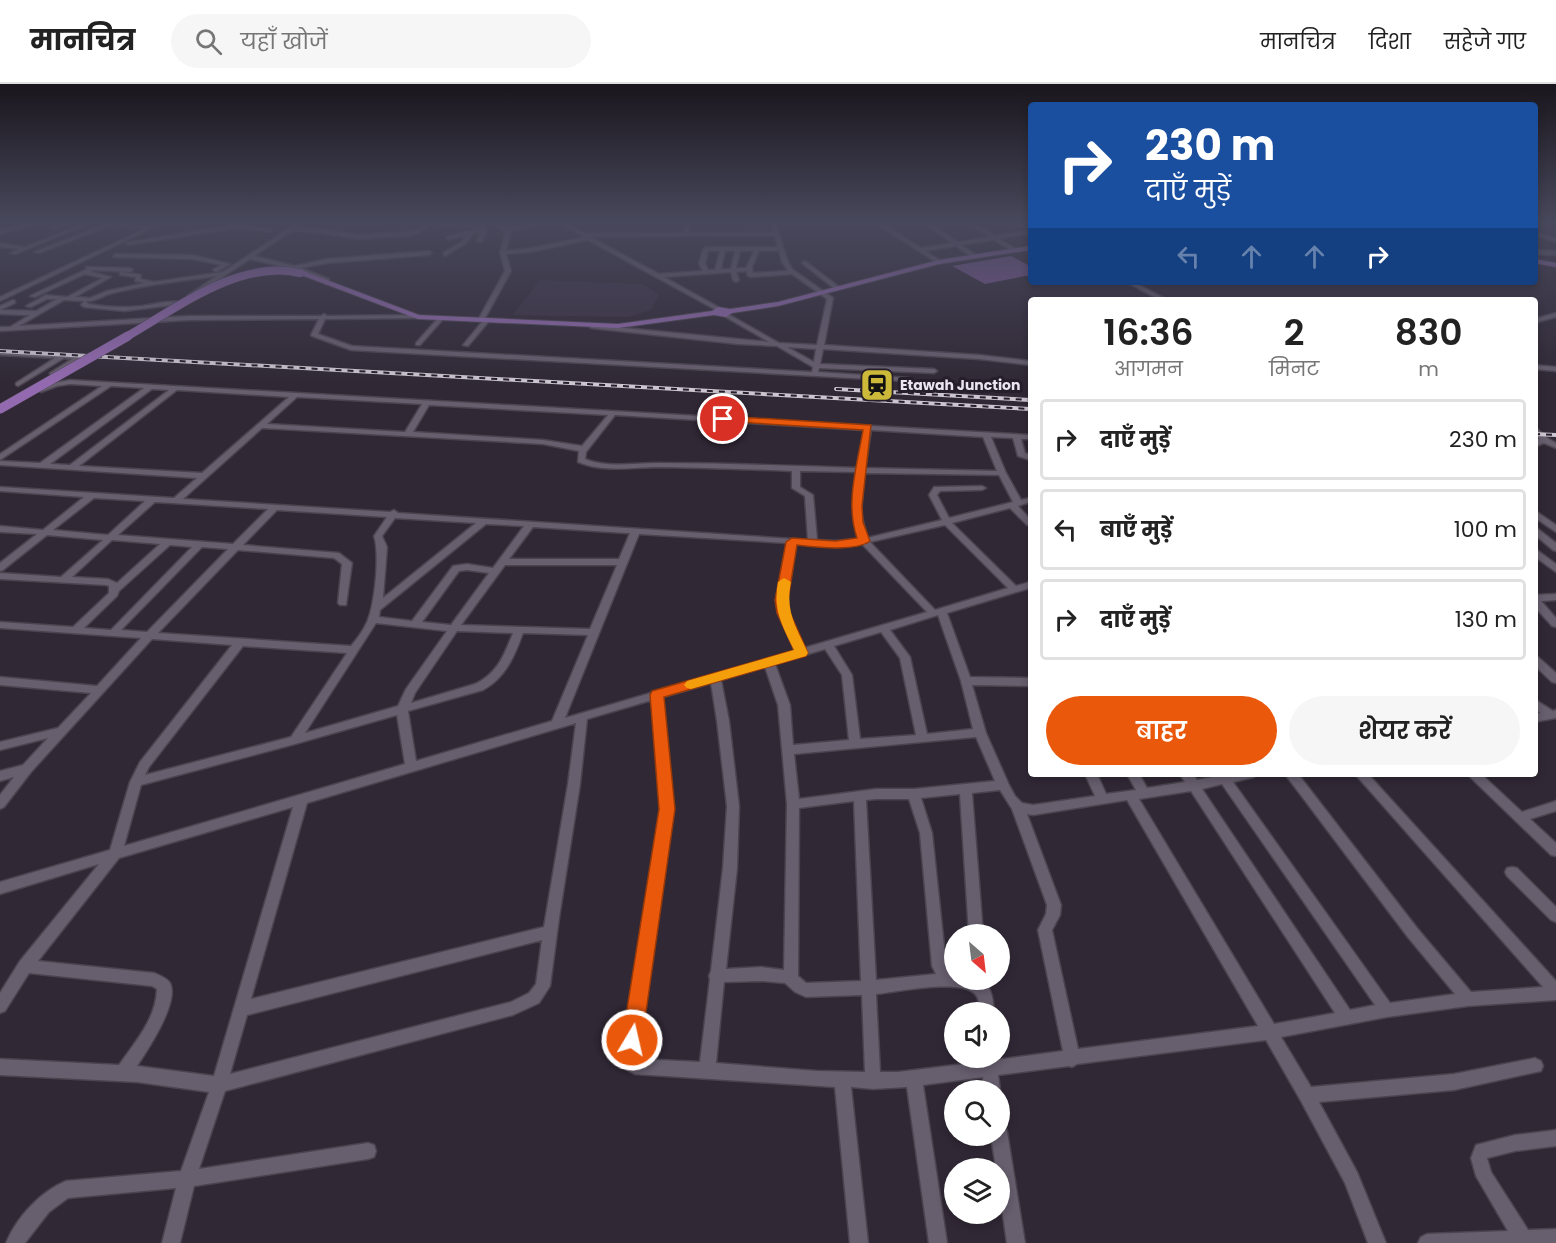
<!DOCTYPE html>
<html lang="hi">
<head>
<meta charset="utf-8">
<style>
	:root { --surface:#fff; --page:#f6f6f6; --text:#222; --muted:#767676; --line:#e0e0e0; --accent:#ea580c }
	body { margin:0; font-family:Poppins,"Noto Sans Devanagari",sans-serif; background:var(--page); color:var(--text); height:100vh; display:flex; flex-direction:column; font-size:22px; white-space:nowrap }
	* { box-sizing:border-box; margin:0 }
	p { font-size:20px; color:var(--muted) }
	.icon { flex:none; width:33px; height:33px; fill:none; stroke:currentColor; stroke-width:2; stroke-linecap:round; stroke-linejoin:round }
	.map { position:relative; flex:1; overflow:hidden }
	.sheet { position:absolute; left:1028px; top:213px; width:510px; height:480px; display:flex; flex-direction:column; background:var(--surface); border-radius:6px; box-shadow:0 3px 9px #0003 }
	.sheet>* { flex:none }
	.hud { position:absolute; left:1028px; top:18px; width:510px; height:183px; border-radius:6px; box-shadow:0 3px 9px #0003; background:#1a4fa0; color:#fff; overflow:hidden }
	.needle { width:39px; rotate:152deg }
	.fabs { position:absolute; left:944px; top:840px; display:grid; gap:12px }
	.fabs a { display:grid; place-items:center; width:66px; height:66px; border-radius:50%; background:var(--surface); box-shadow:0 3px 9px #0003; font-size:30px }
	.pin { position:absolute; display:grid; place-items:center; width:51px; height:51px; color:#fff; margin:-26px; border:3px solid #fff; border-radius:50%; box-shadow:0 2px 6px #0007 }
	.me { position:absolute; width:66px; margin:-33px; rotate:9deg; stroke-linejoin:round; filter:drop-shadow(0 0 4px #0008) }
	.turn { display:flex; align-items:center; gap:21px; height:126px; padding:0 18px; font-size:27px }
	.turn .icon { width:78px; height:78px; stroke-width:2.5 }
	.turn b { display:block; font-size:42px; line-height:51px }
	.lanes { display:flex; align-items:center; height:57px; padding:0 18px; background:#0003; justify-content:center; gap:30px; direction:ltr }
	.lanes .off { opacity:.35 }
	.eta { display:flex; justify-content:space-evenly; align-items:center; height:102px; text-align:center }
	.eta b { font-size:36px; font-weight:600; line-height:42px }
	.cta { display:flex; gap:12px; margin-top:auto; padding:12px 18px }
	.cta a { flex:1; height:69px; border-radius:36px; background:var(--accent); color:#fff; font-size:24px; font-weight:600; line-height:69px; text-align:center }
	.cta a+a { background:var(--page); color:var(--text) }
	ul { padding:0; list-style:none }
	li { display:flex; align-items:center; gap:18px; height:81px; margin:0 12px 9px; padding:0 6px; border:3px solid var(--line); border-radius:6px }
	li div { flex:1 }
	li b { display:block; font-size:22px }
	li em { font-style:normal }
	header { display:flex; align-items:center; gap:36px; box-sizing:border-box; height:84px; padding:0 30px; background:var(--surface); border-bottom:2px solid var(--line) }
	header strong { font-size:28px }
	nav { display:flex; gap:33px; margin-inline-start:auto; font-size:21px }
	.search { width:420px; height:54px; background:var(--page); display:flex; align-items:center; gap:15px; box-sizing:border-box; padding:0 21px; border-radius:33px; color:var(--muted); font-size:22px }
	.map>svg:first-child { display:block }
</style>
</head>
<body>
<header>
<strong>मानचित्र</strong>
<div class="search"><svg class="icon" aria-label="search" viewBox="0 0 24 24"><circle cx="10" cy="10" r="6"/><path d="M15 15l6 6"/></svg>यहाँ खोजें</div>
<nav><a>मानचित्र</a><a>दिशा</a><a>सहेजे गए</a></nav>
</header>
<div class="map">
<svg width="1556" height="1159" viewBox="0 0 1556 1159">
	<rect width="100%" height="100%" fill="#302835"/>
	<path fill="#3b3042" d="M540 196 643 200 659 211 651 226 628 233 513 231Z"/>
	<path fill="#7e5997" d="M1011 172 1030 182V191L985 200 952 182Z"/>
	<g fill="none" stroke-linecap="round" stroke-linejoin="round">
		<defs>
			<path id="minor" d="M34 138H42L0 150V146Z
				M64 138H71L54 145 49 144Z
				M88 138H94L15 170 10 169 19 165 0 163V159L25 163Z
				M102 138 149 143 159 138H165L0 217V213L144 145 112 141 39 169 34 168 105 140Z
				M299 138H304L297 144H315L358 151 416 147 426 138 484 141 487 143 484 144 487 146 482 158 477 157 481 148 474 149 465 160 445 172 443 169 461 158 467 151 448 156 446 153 473 145 484 144 429 141 419 149 407 152 358 155 315 148 292 147 254 172 295 182 327 175 429 167 432 169 429 171 327 179 301 184 329 195V198L326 200 324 199V197L293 185 250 175 192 213 187 212 217 192C182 197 147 200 113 209 103 211 96 218 86 217L88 220C106 223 124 224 142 222 155 220 168 216 181 218V220L124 227 84 223 81 221 84 217 64 216 19 242 189 232H321L324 230 327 232 418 231 421 233 420 234 325 235 318 250 352 262 812 288 813 283 777 262 738 260 591 244 590 243 593 241 769 258 724 232V230L726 229 779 259 817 261 827 215 792 190 750 193 747 191V187L736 188 739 196 736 198 733 196 731 188 664 193 720 224V226L718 227 588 156 531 168 506 170 511 187 484 236 489 237 468 262 463 261 482 238 478 236 505 187 500 169 505 149 491 138H496L505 144 545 138H555L508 147 511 149 506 167 531 164 584 153 558 138H564L585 149H683L689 138H693L688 149 774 148 771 138H775L788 178 792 185 833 214 824 261 979 271 1030 277V281L979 275 823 265 820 280 934 285 937 287 934 289 819 284 818 288 908 294 909 295 906 297 351 266 312 252 311 251 319 235 189 236 0 247V243H10L30 231 0 230V226L36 227 57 215H47L31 223 26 222 46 211 67 213 103 194 85 190 35 213 30 212 87 185 86 183 130 184 133 186 130 188 93 186 91 188 111 193 75 213 90 214 107 207 145 199 135 197 136 193 120 191V189L122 188 141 191 140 195 154 198 223 188ZM682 152H775L778 163H706L703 165 699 180 703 187 659 190 590 153ZM708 167H720L715 186H708L705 180ZM725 167H735L731 185H721ZM740 167H754L746 184H736ZM759 167H779L782 178 788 187 753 189 752 183ZM787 263 816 265 814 278Z
				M874 138H879L921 164 952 159 923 138H928L958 158 990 153 967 138H972L995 152 1030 146V149L999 155 1016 165 1014 168 994 156 961 161 976 171 974 174 956 162 925 167 941 177V179L939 180Z
				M1005 138 1030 142V144L1005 139Z
				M236 140 273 146 270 148 236 144 128 161 125 159Z
				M1534 148 1556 154V158L1534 151Z
				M1534 166 1556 167V171L1534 170Z
				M115 170 192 171 230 180 216 188 213 186 214 185 222 181 192 175 113 173Z
				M805 177 839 203V205H835L803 180 802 179Z
				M1126 198H1133L1168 216H1160Z
				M13 216 15 217V219L0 226V222Z
				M1556 229V233L1534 239V235Z
				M439 233 444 234 420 261H416V259Z
				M0 267 79 271 82 273 54 291H50V289L72 275 64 274 18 302 16 301V299L55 274 0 271Z
				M1534 281 1556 283V287L1534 285Z
				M70 296 1030 351V355H1021L1025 369 1030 371V376L1018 372 1013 354 991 353 1006 389 1021 416 1030 414V418L1018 422 1030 435V441H1027L1010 424 952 439 1016 502 1030 498V504L947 529 970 593 1030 594V602L972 601 986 649 1009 701 1015 712 1022 719 1033 721 1095 712 1085 690H1097L1106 710 1136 706 1127 690H1139L1147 704 1185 698 1180 690H1192L1197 696 1228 690H1256L1254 693 1233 698 1390 919 1455 910 1407 852 1285 690H1298L1417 844 1471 908 1543 903 1355 690H1368L1556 897V916L1468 922 1387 933 1281 953 1311 1003 1454 990 1535 974 1541 977 1543 982 1541 987 1454 1006 1319 1018 1357 1088 1386 1159H1368L1345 1099 1301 1017 1266 956 1077 980 1072 983 1069 982 998 991 1000 1006 999 1008V1006H984L983 993 923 1001 947 1159H929L907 1003 873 1005 851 1003 868 1159H850L835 1003 635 990 629 987 623 975 622 966 661 725 652 616 587 635 580 700 559 834 550 902 539 919 513 931 225 1007 199 1085 368 1059 374 1061 376 1067 374 1073 368 1075 194 1102 180 1159H162L176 1104 68 1114 49 1128 25 1159H6C17 1133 40 1108 66 1097L181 1087 209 1008 137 998 0 991V975L119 981C135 958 156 935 157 905L152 902 29 889 5 927 0 929V909L20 877 99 780 0 810V798L110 766 130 698 140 678 232 561 152 555 31 688 4 723 0 725V711L14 693 0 697V687L23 681 48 654 0 666V658L58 644 91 609 0 601V593L97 602 141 554 0 544V538L73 543 109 509V502L106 501 0 495V489L61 493 103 456 47 451 3 486 0 487V479L37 450 0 448V442L43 446 84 413 0 407V403L174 414 197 394 0 381V377L40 379 144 304 111 302 0 376V370L102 302 70 300 57 302 41 308 37 306 53 299ZM152 305 169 306 70 381 50 380ZM177 306 289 313 202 389 79 382ZM297 313 422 320 405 348 267 340ZM429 321 608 331 582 362 543 356 413 348ZM615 331 864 346 857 384C792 382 727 379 663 379 637 378 609 385 585 375L586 368ZM262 344 543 360 579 367 578 378C605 389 633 383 661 383 705 384 748 385 792 387V404L805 412 808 456 398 429 394 426 390 428 183 415ZM871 346 983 353 997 387 865 384ZM800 387 856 388 853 429 859 455 835 457 817 456 813 411 800 403ZM864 389 999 391 1013 418 949 434 937 411 940 407 982 406 986 404 982 402 937 403H934L929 411 942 436 867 454 861 429ZM94 414 145 417 108 451 53 446ZM155 418 268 425 233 460 118 451ZM277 426 387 433 374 452C380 470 375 520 367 538 363 547 357 555 351 562L158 549 238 466 334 474 342 480 338 519 340 521H346L352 479 339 469 243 461ZM395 434 476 439 383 514 387 463 382 452ZM486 440 524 442 493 484 467 480 453 482 412 537 379 533 380 526ZM945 441 1008 504 935 526 870 458ZM533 443 626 449H630L619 475H509ZM639 450 787 459 776 516 778 529 795 567 565 634ZM112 456 160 460 117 499 108 495 72 493ZM796 460 835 463 862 460 927 528 804 564 788 529 786 516ZM170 461 192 463 111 546 84 544 117 512 119 507ZM202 463 228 465 147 548 121 546ZM505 481H617L590 545 461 541ZM467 486 489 489 451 541 422 538 459 487ZM938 531 961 597 973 645 927 650 910 573 890 546ZM376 539 447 547 406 605 398 622 305 649ZM457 547 513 549C504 571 498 589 475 600L411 619 415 609ZM881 548 900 574 916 651 860 655 852 591 834 562ZM523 549 588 551 552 637 416 677 408 627 483 606C506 593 514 573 523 549ZM243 562 347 569 291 653 145 691 149 683ZM825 565 842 591 849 656 793 661 790 621 775 580ZM765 583 778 621 787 720 784 886 761 883 726 885 737 784 739 722 729 637 721 596ZM711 599 717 637 727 722 723 784 711 887 709 892 710 895 700 978 639 975 638 966 673 725 663 613ZM397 631 405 680 124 762 141 701 295 660ZM576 639 568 700 544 843 251 915 307 719ZM976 653 995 697 914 705H876L799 715 794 670ZM1222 700 1375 921 1350 926 1202 705ZM1000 706 1012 725 1047 821 1046 830 1038 846 1063 967 996 976V974H980L981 978 898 988H880L876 910C897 908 961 894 975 910 980 915 979 922 980 928H994C992 894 983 896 954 896V888L946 881 932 749 921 714 960 710 969 850H983L972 709ZM1191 707 1335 929 1274 940 1139 715ZM876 715H909L920 749 932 882 936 890 876 896 866 716ZM1127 716 1258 942 1078 965 1052 846 1060 831 1061 821 1027 730 1033 731ZM854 717 861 897 806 899 798 892 799 724ZM293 723 214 992 137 982C147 967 180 918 170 899 167 894 159 891 154 889L38 877 119 774ZM542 856 536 900 529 909 511 918 230 990 247 931ZM761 897 785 899 795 908 806 913 862 911 865 988 817 987 716 979 724 898Z
				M1534 342 1547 354 1556 359V364L1544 359 1534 363V358L1539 355 1534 349Z
				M1534 426 1556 441V448L1534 433Z
				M1534 442 1556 459V467L1553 466 1534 450Z
				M1534 464 1556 480V488L1534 472Z
				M1556 510V516L1541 517 1556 534V543L1552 542 1534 522V511Z
				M1534 572 1538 573 1556 589V599L1552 598 1534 581Z
				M1534 615 1553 627 1556 626V634L1534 638V630L1541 629 1534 625Z
				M1467 690H1481L1522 728 1556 717V727L1530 735 1556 759V772L1551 771Z
				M1512 783 1517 784 1556 823V838L1551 836 1507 792 1505 788 1507 784Z
				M999 1040 1005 1042 1007 1048 1025 1159H1007L999 1104V1084H996L991 1052H999Z
				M1556 1046V1062L1515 1067 1487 1074 1491 1088 1528 1146 1556 1145V1159H1418L1421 1153 1427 1150 1508 1147 1476 1092 1471 1074 1476 1061 1515 1051Z"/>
			<path id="major" d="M1030 162V166L939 180 778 222 732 229 726 233 714 231 618 244 418 235 296 189 303 187 419 231 618 240 712 227 718 223 730 225 778 218 939 176Z
				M1534 175 1556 179V183L1534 179Z"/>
		</defs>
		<use href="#minor" stroke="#4a444f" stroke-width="3"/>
		<use href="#major" stroke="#4a444f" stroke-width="2"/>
		<use href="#minor" fill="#675e6e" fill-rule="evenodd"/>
		<use href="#major" fill="#936aaf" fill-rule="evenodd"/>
		<defs>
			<path id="rail" d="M0 267 1030 325
				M836 305 1030 316
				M1534 350 1556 351"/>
		</defs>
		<use href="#rail" stroke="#ccc6d0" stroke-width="4"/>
		<use href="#rail" stroke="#261e2b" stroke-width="2" stroke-dasharray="6" stroke-linecap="butt"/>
		<defs>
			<path id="major-bridge-far1" d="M126 253C177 224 239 175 300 189"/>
			<path id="major-bridge" d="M0 325 128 252"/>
		</defs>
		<use href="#major-bridge-far1" stroke="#4a444f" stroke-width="9" stroke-linecap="butt"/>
		<use href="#major-bridge" stroke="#4a444f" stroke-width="10" stroke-linecap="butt"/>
		<use href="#major-bridge-far1" stroke="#936aaf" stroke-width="8"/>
		<use href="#major-bridge" stroke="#936aaf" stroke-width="9"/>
	</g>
	<linearGradient id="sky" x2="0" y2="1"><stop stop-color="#1a161d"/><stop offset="0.46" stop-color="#48485c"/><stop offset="1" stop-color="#48485c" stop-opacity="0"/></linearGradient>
	<rect width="1556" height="300" fill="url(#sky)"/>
	<path fill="#ea580c" stroke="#983908" stroke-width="1.5" d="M723 332 871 341 862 422 863 438 870 457C856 468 815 463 797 461L788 516 790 529 808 569 806 572 664 613 675 725 642 956 639 963 632 966 625 963 622 956 659 725 650 611 652 607 794 566 777 529 775 516 786 458 792 454 835 457 857 454C845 419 857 382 863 346L720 337V333Z"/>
	<path fill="#f59e0b" d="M784 494 791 498C785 528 796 542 808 569L806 572 691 605 687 604 684 601 687 597 794 566C782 541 773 527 778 498Z"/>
	<defs>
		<symbol id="station-square" viewBox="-11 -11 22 22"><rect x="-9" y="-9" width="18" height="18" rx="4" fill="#ccb939" stroke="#261e2b"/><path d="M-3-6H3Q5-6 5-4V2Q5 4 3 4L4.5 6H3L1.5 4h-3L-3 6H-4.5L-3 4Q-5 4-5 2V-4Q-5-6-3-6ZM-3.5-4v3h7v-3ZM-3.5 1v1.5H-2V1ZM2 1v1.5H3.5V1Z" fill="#111"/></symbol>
	</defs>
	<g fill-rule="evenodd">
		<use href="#station-square" x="858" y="282" width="38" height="38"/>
	</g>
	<g text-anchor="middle" stroke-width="6" stroke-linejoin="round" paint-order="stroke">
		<g font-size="14" font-weight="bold" fill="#eae5ee" stroke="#261e2b" text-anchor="start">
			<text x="900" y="306">Etawah Junction</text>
		</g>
	</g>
</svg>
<div class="fabs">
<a><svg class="needle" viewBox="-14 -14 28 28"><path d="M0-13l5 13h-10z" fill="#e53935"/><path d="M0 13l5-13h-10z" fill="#767676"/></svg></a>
<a><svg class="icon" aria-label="sound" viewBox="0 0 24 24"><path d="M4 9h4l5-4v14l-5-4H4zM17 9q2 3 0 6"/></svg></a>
<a><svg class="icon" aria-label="search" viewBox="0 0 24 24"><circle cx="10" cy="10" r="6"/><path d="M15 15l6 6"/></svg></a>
<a><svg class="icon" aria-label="layers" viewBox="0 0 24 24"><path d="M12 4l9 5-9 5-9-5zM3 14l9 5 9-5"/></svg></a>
</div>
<div class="pin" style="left:723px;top:335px;background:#d93025"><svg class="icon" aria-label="arrive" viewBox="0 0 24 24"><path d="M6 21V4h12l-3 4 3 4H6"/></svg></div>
<svg class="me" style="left:632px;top:956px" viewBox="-20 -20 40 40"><circle r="17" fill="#ea580c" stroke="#fff" stroke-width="3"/><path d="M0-11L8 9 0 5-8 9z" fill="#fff"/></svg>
<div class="hud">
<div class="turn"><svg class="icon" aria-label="right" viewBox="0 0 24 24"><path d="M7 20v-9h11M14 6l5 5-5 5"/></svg><div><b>230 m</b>दाएँ मुड़ें</div></div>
<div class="lanes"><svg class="icon off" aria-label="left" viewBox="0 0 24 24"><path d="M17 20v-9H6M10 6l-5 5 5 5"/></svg><svg class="icon off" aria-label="ahead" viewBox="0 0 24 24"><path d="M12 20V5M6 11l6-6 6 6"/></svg><svg class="icon off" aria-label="ahead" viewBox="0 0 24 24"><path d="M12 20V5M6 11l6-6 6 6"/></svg><svg class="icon" aria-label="right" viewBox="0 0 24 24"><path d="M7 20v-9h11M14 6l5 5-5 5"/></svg></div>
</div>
<section class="sheet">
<div class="eta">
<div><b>16:36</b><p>आगमन</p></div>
<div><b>2</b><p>मिनट</p></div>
<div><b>830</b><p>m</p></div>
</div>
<ul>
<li><svg class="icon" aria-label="right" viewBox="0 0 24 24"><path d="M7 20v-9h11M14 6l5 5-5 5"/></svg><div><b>दाएँ मुड़ें</b></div><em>230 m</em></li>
<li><svg class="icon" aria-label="left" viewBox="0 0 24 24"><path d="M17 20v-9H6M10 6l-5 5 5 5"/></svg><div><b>बाएँ मुड़ें</b></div><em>100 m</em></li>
<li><svg class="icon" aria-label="right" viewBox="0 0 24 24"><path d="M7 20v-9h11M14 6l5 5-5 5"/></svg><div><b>दाएँ मुड़ें</b></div><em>130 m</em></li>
</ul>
<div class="cta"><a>बाहर</a><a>शेयर करें</a></div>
</section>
</div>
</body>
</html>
